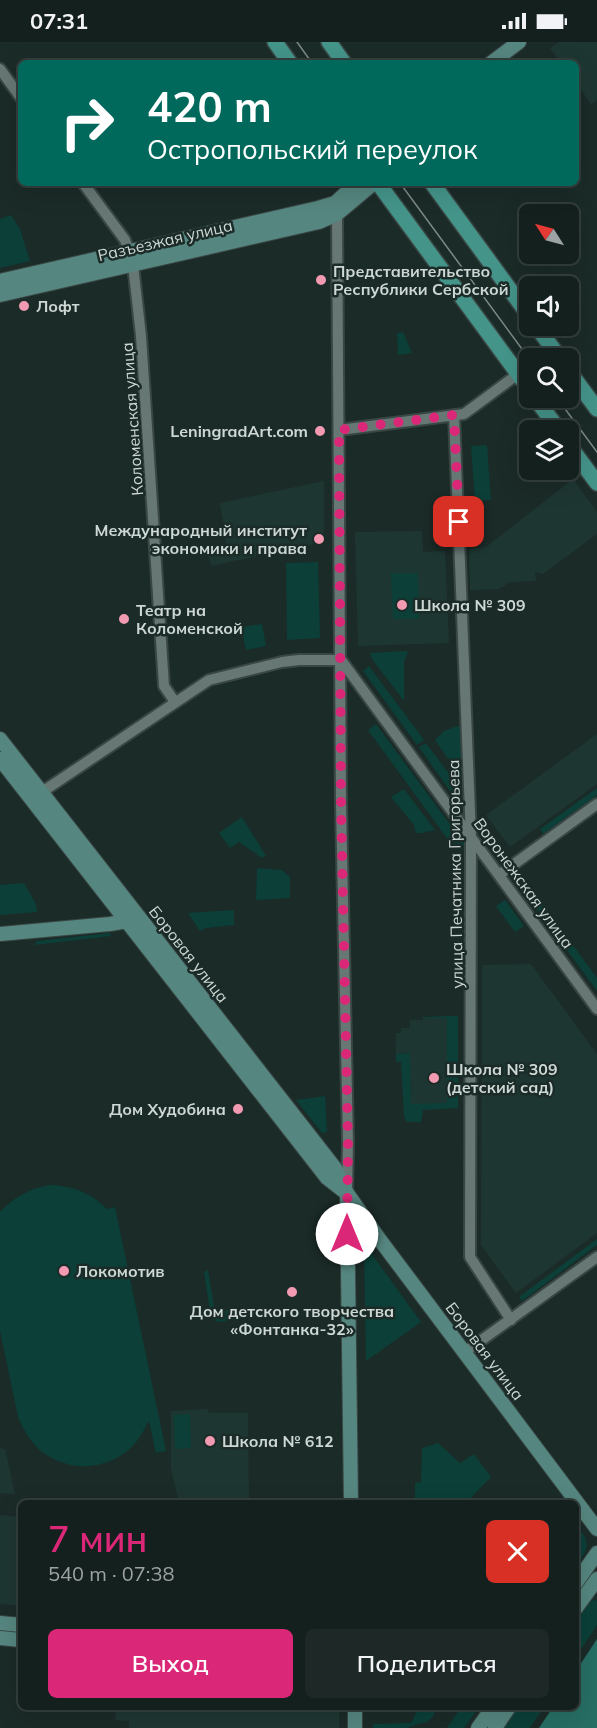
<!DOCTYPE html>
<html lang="ru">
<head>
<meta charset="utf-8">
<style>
	:root { --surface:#14201e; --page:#1d2827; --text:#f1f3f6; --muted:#9da3a4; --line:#333e3c; --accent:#db2777 }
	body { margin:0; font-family:Mulish,sans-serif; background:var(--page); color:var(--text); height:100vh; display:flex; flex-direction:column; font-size:22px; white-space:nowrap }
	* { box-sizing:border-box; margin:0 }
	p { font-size:20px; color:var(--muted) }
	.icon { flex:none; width:33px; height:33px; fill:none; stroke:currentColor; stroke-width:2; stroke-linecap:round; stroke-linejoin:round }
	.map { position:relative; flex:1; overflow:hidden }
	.side { position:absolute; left:18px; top:1458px; width:561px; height:210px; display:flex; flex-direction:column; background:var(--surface); border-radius:9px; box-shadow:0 6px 24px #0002,0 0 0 2px var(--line) }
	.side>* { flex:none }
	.banner { position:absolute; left:18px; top:18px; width:561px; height:126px; border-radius:9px; box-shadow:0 6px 24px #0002,0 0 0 2px var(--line); background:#00695c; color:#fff; overflow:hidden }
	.needle { width:39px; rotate:306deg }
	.buttons { position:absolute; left:519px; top:162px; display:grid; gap:12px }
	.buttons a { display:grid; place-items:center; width:60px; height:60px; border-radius:9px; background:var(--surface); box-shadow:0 6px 24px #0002,0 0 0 2px var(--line); font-size:30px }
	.pin { position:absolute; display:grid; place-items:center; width:51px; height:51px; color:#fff; margin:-26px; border-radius:12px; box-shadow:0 3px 9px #0006 }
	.me { position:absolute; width:66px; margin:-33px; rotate:0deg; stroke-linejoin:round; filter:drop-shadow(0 0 4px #0008) }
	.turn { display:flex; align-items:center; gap:21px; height:126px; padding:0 30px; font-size:27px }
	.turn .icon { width:78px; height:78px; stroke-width:2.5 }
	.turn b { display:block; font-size:42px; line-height:51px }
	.round { display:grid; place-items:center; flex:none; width:63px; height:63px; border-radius:9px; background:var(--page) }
	.head { display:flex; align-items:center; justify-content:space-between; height:102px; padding:0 30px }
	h1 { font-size:36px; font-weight:600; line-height:45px; color:var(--accent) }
	.button { display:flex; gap:12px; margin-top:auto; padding:12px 30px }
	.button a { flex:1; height:69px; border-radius:9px; background:var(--accent); color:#fff; font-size:24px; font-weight:600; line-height:69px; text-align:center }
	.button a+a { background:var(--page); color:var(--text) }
	.status { display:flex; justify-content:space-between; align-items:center; height:42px; padding:0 30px; background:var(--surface); direction:ltr }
	.status svg { height:16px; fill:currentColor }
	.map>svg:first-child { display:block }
</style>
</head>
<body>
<div class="status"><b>07:31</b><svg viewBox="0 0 49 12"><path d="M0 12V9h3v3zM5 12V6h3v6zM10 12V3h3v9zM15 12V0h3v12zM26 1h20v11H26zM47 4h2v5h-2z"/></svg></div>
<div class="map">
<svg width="597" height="1686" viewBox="0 0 597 1686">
	<rect width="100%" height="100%" fill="#1b2b28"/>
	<path fill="#1e3632" d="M559 0H597V58L591 62 576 41V21H561L550 6Z
		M573 437 597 470V492L543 532 535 530 536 539 510 540 499 547 470 548 469 507 486 505Z
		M324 439V500L211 524 207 507 226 502 224 480H223L220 461Z
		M422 489 423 510 445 509 449 601 358 604 355 490Z
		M597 692V742L510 805 486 773Z
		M531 922 597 1012V1191L516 1251 481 1203 482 923Z
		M458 974 457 1064 411 1066 409 1011 396 1012V991H401V986H410V978H423V975Z
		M208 1367 209 1371H248L249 1461H179L171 1426V1369Z
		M0 1406 5 1407 15 1452 0 1451Z
		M0 1473 21 1475V1564L0 1562Z
		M116 1665H339V1686H129V1679L115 1678Z"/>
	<path fill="#0b3f38" d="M11 173 20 187 30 219 0 226V177Z
		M403 290 412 311 398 313 397 291Z
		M487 403 491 458 475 459 471 404Z
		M318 520 320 596 287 598 286 521Z
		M391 531H418L419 577H393Z
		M262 582 266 604 246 608 241 585Z
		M405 609 408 610 404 620V659L372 617 370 611Z
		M369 624 424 698 417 703 363 629Z
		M376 682 463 800 465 803 458 808 454 806 368 688Z
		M457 684 461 685 464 740 435 698 444 689Z
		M426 701 461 748 453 751 450 749 419 705Z
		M597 746V753L543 792 540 787Z
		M404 747 435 788 421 791H416L414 783 391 755Z
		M242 775 266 814 262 816 239 800 230 806 219 791Z
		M257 826 282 828 290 835V856L256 858Z
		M24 841 36 862 37 870 0 873V843Z
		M531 846 597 936V949L525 851Z
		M505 858 524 884 515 890 496 864Z
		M234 868V883L206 886 200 889 188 871Z
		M110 891 111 894 34 903 37 899Z
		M458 974V1066L423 1068 421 1080H407L404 1074 401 1020H396V1012L410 1011 411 1062 447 1061V976H423V975Z
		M325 1054 327 1090 322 1091 296 1058Z
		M49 1143C73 1144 90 1150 107 1167L115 1165 166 1409 156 1411 149 1379C145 1385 142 1393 137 1399 115 1427 74 1432 45 1412 32 1403 24 1389 18 1375L0 1289V1170C14 1155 29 1147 49 1143Z
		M597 1197V1203L522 1259 519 1255Z
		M368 1207 421 1280 366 1319 364 1208Z
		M208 1228 215 1270 233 1268 235 1278 217 1280 211 1276 204 1230Z
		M190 1372 191 1406 175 1407 174 1373Z
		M438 1401 460 1421 474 1412 491 1435 466 1461H415V1441L421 1440 422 1406Z
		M581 1489C592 1503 585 1511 576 1524V1494Z
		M597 1558V1583L576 1615V1577L588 1559Z
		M419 1665H436C432 1686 421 1678 408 1686H373V1682L411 1681Z
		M461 1665H479L464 1686H447Z
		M518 1665H544L530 1686H504Z"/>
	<path fill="#276e64" d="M597 1597V1686H539L553 1665H576V1629Z"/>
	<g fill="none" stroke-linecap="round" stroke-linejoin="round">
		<defs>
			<path id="street" d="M0 27 21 56
				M83 141 125 198 133 223 141 294 164 644 175 660
				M337 172 341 762 348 1101 347 1148
				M454 373 471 795 470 1215 511 1278
				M339 388 464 372 518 332
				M341 618 597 967
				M36 754 209 638 282 620 299 618H341
				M499 833 597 762
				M465 1310 597 1215"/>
			<path id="secondary" d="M491 21 519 0
				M0 239 318 166 335 161 357 141
				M0 253 319 180 337 172 374 141
				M0 697 335 1126 347 1151 380 1198 597 1487
				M0 717 327 1136 345 1150
				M0 892 110 882 127 879 131 876
				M347 1151 351 1461
				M576 1541 597 1511
				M576 1566 597 1537
				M0 1581 21 1583
				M0 1596 21 1598
				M355 1665V1686
				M478 1686 493 1665
				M495 1686 509 1665"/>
			<path id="primary" d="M275 0 290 21
				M329 0 344 21
				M378 141 530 348
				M432 141 530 275
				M536 284 560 316
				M568 328 597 367
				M535 356 559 388
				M568 402 597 441"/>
		</defs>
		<use href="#street" stroke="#394644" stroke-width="14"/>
		<use href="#secondary" stroke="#394644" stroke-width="16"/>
		<use href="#primary" stroke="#394644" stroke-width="18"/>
		<use href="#street" stroke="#667774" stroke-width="10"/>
		<use href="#secondary" stroke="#55867f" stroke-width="14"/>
		<use href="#primary" stroke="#44948a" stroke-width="15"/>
		<path stroke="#7d8a87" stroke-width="1.5" d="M297 0 312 21
			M400 141 530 318
			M557 356 597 410"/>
	</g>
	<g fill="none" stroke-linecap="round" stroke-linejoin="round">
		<path stroke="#db2777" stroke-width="10" stroke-dasharray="0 18" d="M347 1192 348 1101 341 762 339 388 454 373 459 480"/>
	</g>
	<g fill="#f19ab2" stroke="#1b2b28" stroke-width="2">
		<circle cx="321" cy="238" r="6"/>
		<circle cx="24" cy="264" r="6"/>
		<circle cx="320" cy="389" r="6"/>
		<circle cx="319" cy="497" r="6"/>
		<circle cx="402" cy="563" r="6"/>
		<circle cx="124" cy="577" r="6"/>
		<circle cx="434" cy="1036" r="6"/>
		<circle cx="238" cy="1067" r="6"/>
		<circle cx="64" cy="1229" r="6"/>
		<circle cx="292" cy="1250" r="6"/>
		<circle cx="210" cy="1399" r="6"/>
	</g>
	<g text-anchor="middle" stroke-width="5" stroke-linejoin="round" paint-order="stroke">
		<g font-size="16" fill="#cdd7d4" stroke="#1b2b28">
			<text transform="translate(165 198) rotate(-13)" y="6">Разъезжая улица</text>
			<text transform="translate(132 377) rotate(-94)" y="6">Коломенская улица</text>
			<text transform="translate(455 832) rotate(-91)" y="6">улица Печатника Григорьева</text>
			<text transform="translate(524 841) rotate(54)" y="6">Воронежская улица</text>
			<text transform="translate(189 912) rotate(52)" y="6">Боровая улица</text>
			<text transform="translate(485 1309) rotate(53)" y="6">Боровая улица</text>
		</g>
		<g font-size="16" font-weight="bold" fill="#cdd7d4" stroke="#1b2b28" text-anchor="start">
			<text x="333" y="235">Представительство<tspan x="333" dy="18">Республики Сербской</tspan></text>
			<text x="36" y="270">Лофт</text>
			<text x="308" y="395" text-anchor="end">LeningradArt.com</text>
			<text x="307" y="494" text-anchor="end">Международный институт<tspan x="307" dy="18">экономики и права</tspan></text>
			<text x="414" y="569">Школа № 309</text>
			<text x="136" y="574">Театр на<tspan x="136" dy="18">Коломенской</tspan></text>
			<text x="446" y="1033">Школа № 309<tspan x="446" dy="18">(детский сад)</tspan></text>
			<text x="226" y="1073" text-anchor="end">Дом Худобина</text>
			<text x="76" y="1235">Локомотив</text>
			<text x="292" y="1275" text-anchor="middle">Дом детского творчества<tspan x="292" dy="18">«Фонтанка-32»</tspan></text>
			<text x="222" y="1405">Школа № 612</text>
		</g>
	</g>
</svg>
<div class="buttons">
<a><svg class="needle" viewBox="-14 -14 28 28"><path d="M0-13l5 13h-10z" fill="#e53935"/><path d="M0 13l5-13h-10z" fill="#9da3a4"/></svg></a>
<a><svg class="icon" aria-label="sound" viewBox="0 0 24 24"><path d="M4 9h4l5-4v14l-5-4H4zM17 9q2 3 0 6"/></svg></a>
<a><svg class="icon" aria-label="search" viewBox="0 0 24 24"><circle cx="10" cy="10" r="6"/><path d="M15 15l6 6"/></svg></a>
<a><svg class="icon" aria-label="layers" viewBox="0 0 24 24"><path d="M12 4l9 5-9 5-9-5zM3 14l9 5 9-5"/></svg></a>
</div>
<div class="pin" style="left:459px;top:480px;background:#d93025"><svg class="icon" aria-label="arrive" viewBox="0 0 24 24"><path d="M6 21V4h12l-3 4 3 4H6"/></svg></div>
<svg class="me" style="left:347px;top:1192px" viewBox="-20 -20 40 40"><circle r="19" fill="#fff"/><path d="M0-13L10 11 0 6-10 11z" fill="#db2777"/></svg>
<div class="banner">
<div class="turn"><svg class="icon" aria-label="right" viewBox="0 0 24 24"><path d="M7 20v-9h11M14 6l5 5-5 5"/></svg><div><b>420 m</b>Остропольский переулок</div></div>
</div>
<section class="side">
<div class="head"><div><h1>7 мин</h1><p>540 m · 07:38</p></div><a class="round" style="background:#d93025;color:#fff"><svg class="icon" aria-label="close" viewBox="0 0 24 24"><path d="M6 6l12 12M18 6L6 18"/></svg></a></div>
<div class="button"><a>Выход</a><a>Поделиться</a></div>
</section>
</div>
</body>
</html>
